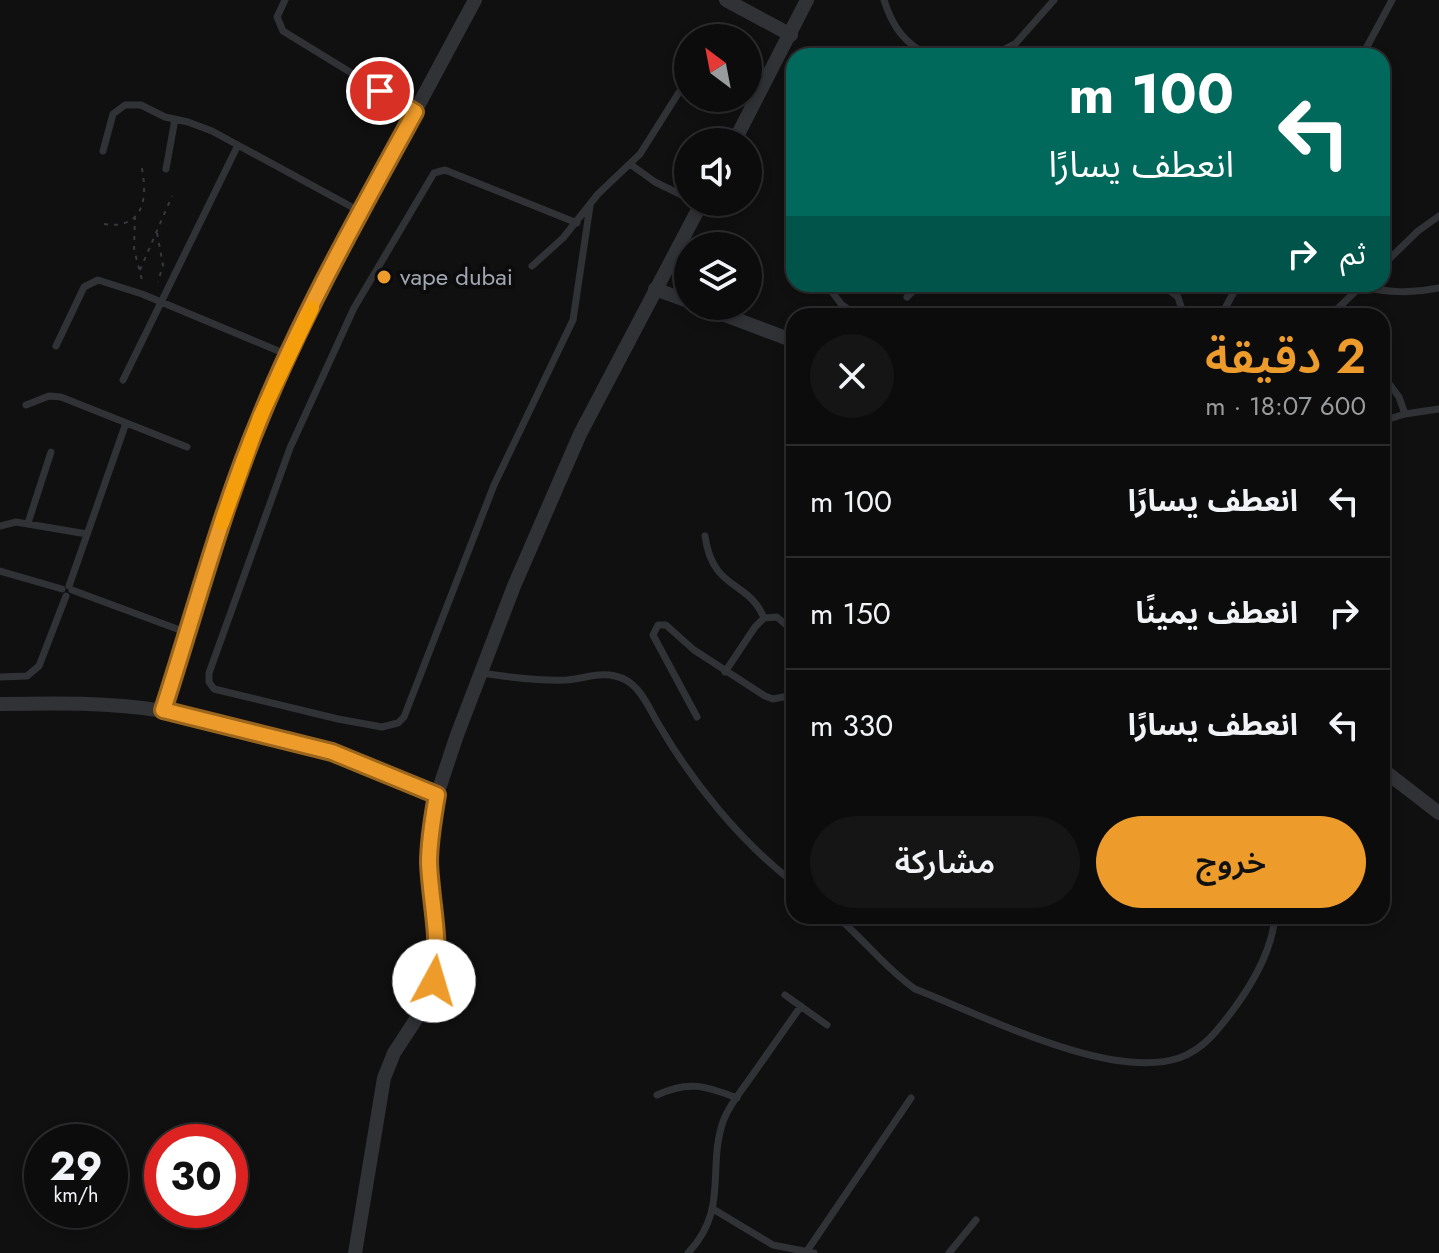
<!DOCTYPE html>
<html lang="ar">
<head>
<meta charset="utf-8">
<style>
	:root { --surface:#0c0c0d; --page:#151516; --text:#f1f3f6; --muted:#9a9b9d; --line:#2c2c2e; --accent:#ed9c2b }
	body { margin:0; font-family:Jost,"Noto Sans Arabic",sans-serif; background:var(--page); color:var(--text); direction:rtl; height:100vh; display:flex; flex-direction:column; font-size:30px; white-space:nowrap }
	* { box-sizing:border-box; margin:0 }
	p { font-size:26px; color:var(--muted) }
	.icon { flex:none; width:44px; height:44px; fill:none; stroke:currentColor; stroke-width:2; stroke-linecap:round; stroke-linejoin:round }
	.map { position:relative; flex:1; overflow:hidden; direction:ltr }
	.side { position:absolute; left:786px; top:308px; width:604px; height:616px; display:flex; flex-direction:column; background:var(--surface); border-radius:24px; box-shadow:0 4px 12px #0003,0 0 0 2px var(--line); direction:rtl }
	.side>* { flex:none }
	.guide { position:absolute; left:786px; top:48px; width:604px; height:244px; border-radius:24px; box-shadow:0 4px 12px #0003,0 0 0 2px var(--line); direction:rtl; background:#00695c; color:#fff; overflow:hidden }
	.needle { width:52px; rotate:328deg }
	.controls { position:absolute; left:674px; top:24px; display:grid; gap:16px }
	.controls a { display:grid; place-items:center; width:88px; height:88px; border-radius:50%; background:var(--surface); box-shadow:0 4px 12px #0003,0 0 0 2px var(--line); font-size:40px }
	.speed { position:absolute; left:24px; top:1124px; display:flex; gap:16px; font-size:40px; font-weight:700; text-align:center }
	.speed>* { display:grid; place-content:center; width:104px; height:104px; border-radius:50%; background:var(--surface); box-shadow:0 4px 12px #0003,0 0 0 2px var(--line); line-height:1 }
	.speed small { font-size:20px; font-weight:400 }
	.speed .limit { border:12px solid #d22; background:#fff; color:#111 }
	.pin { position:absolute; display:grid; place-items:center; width:68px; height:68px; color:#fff; margin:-34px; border:4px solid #fff; border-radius:50%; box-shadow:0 2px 8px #0007 }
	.me { position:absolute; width:88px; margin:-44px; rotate:6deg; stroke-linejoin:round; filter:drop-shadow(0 0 6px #0008) }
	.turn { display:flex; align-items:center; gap:28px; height:168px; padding:0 24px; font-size:36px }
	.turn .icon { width:104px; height:104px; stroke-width:2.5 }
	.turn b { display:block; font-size:56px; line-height:68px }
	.then { display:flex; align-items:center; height:76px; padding:0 24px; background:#0003; gap:16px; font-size:30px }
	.round { display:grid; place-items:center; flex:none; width:84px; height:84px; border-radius:42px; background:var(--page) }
	.headline { display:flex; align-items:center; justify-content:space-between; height:136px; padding:0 24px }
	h1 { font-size:48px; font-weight:600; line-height:60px; color:var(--accent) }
	.primary-button { display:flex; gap:16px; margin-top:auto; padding:16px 24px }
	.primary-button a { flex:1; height:92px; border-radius:48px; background:var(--accent); color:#111; font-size:32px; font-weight:600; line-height:92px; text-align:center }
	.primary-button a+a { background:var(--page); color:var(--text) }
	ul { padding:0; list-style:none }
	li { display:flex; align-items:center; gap:24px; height:112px; padding:0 24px; border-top:2px solid var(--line) }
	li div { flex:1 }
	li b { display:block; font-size:30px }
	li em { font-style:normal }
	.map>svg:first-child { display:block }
</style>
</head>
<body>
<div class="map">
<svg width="1439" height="1253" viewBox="0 0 1439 1253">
	<rect width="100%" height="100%" fill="#101011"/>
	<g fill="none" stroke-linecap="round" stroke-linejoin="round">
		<path stroke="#37393d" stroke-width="2" stroke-dasharray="4 6" stroke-linecap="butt" d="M135 216 134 249 143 284
			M104 224C146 230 148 195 141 164
			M157 233 163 265 158 282
			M140 270 172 196"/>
		<path stroke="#313236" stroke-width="7" d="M285 0 277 17 283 31 415 112
			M884 0C892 26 905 45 931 56
			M992 56 1016 43 1054 0
			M1362 56 1392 0
			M103 151 113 114 125 105H141L165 117 188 122 212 131 361 212
			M630 164 655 182 688 198
			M166 169 175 119
			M577 223 445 170 434 173 354 308 290 448 209 673V682L214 689 338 719 382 727 398 723 404 717 494 485 573 320 590 206
			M532 266 563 238 598 194 640 154 688 78
			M1382 266 1418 231 1439 216
			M826 284 842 305 858 316
			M1161 284 1178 297 1184 316
			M1360 287C1388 292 1411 294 1439 288
			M907 297 920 284
			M1221 316 1238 284
			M1330 316 1363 284
			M56 346 84 287 98 280 142 294 288 355
			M1382 374 1399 397 1405 414
			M123 380 238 145
			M26 405 49 396 61 397 187 447
			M1382 421 1405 414 1439 409
			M28 523 51 452
			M0 526 16 522 87 534
			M705 536C713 592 748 579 764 618
			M0 571 62 589
			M69 586 126 423
			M72 590 188 633
			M725 672 755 627 764 618 777 617 794 632
			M480 673C509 677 537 681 566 680 582 679 599 672 615 676 639 681 647 705 659 725 693 783 740 841 794 883
			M0 677 27 676 39 666 66 596
			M697 717 653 635 658 625H666L694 650 765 696 773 699 794 695
			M836 916C864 939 885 968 915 989 982 1015 1110 1081 1179 1058 1203 1050 1218 1030 1233 1010 1253 983 1272 951 1275 916
			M785 995 827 1025
			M657 1095C689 1080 706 1086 737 1098
			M713 1209 773 1245 814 1253
			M807 1251 911 1098
			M688 1253C730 1209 706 1167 724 1119 730 1104 742 1090 751 1077 768 1053 784 1030 801 1006
			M949 1253 976 1220"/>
		<path stroke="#313236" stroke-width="14" d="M726 0 791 35
			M734 142 807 0
			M655 289 688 301
			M701 306 794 341
			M0 704C54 703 110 702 164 711 259 726 350 757 437 795
			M163 710 236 480 269 396 361 212 475 0
			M1382 769 1439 813
			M355 1253 384 1078 394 1053 424 1007 434 981 439 953 429 860 431 827 437 795 457 735 514 586 580 434 702 202"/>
	</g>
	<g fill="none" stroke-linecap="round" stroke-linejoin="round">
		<defs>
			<path id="route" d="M380 91 415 112C361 211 304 311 261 416 221 511 195 612 163 710L332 752 437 795C433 818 429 840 429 863 431 906 441 937 434 981"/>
		</defs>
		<use href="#route" stroke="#9a651c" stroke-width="20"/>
		<use href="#route" stroke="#ed9c2b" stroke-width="14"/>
		<path stroke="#f59e0b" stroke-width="14" d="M222 523 260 417 312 308"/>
	</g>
	<circle fill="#ed9c2b" stroke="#0b0b0c" stroke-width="3" cx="384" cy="277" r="8"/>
	<g text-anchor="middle" stroke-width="8" stroke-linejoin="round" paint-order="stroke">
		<g font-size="24" fill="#a1a7b2" stroke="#0b0b0c" text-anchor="start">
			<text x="400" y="285">vape dubai</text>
		</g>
	</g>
</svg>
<div class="controls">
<a><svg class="needle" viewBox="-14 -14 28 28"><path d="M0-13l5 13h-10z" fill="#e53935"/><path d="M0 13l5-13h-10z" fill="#9a9b9d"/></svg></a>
<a><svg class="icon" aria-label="sound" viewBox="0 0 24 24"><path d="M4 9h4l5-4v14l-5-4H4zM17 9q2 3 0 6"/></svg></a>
<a><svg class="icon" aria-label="layers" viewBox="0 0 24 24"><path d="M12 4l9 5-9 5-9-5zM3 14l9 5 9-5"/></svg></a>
</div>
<div class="speed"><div>29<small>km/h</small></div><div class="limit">30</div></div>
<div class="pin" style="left:380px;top:91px;background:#d93025"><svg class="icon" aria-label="arrive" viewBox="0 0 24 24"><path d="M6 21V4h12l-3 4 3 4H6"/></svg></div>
<svg class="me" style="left:434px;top:981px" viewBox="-20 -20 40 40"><circle r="19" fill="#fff"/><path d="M0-13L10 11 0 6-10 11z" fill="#ed9c2b"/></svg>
<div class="guide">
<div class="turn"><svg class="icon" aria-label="left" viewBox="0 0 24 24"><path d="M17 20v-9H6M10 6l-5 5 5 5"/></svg><div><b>100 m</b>انعطف يسارًا</div></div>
<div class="then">ثم<svg class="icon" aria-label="right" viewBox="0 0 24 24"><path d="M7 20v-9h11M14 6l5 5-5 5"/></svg></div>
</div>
<section class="side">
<div class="headline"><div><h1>2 دقيقة</h1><p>600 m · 18:07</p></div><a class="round"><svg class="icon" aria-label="close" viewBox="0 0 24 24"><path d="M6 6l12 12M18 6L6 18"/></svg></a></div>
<ul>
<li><svg class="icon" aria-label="left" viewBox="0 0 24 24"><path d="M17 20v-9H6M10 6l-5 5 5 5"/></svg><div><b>انعطف يسارًا</b></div><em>100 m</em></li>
<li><svg class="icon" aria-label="right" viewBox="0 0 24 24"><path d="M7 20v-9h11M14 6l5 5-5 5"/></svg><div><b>انعطف يمينًا</b></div><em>150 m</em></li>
<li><svg class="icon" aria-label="left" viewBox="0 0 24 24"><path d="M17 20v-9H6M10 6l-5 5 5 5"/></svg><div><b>انعطف يسارًا</b></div><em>330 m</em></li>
</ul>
<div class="primary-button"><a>خروج</a><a>مشاركة</a></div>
</section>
</div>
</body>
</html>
